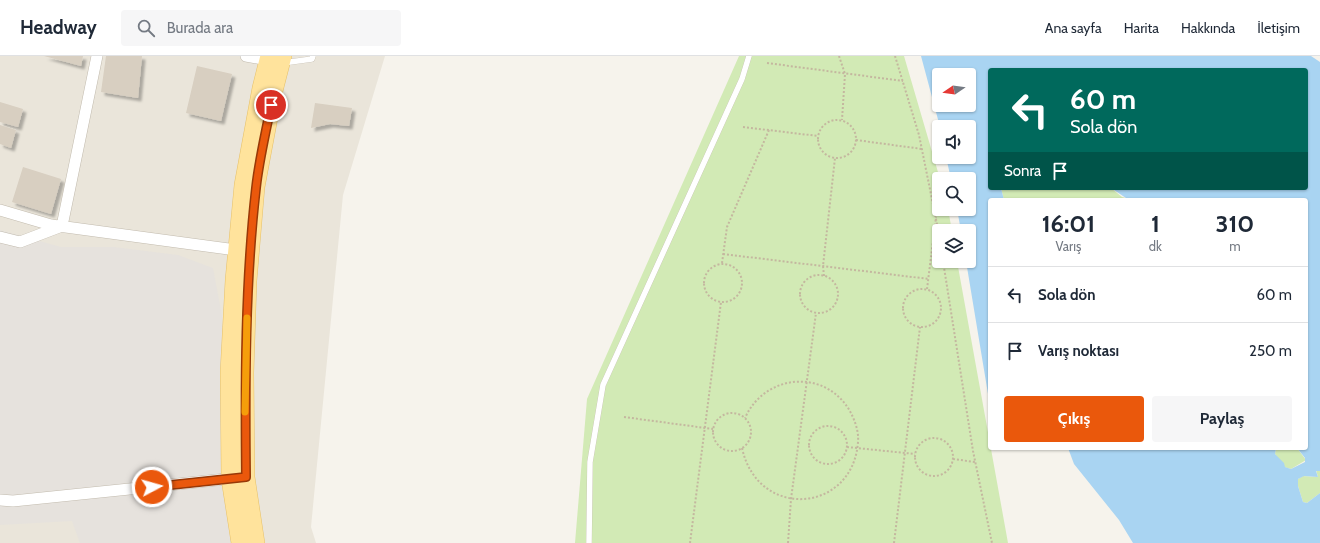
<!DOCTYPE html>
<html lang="tr">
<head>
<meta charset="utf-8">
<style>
	:root { --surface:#fff; --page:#f6f6f7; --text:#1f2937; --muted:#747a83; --line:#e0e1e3; --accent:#ea580c }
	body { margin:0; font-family:Cabin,sans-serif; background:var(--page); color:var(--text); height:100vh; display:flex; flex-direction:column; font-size:15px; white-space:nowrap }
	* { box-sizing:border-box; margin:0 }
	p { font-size:13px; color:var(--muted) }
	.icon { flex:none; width:22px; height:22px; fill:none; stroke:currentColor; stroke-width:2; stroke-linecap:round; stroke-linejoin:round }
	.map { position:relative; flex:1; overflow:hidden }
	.panel { position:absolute; left:988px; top:142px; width:320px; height:252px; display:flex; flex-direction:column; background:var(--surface); border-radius:4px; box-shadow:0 1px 3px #0004 }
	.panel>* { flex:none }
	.hud { position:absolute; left:988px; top:12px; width:320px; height:122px; border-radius:4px; box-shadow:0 1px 3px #0004; background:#00695c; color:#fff; overflow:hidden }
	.needle { width:26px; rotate:257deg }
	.controls { position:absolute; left:932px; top:12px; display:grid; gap:8px }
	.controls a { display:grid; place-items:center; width:44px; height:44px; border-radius:4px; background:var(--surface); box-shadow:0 1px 3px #0004; font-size:20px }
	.pin { position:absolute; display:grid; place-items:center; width:34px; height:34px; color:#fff; margin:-17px; border:2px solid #fff; border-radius:50%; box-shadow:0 1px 4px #0007 }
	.me { position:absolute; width:44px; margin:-22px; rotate:84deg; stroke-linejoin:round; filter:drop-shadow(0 0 3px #0008) }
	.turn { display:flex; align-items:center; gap:14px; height:84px; padding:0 16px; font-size:18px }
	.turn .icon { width:52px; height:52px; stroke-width:2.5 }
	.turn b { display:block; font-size:28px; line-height:34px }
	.then { display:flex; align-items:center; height:38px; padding:0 16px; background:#0003; gap:8px; font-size:15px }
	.eta { display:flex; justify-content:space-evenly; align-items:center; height:68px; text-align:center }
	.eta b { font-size:24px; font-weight:700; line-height:28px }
	.button { display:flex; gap:8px; margin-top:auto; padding:8px 16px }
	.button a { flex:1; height:46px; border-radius:4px; background:var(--accent); color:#fff; font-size:16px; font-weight:700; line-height:46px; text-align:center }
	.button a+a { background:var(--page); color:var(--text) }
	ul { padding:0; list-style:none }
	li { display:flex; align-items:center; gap:12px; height:56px; padding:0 16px; border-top:1px solid var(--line) }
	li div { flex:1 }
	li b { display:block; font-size:15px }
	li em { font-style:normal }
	header { display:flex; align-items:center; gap:24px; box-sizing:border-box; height:56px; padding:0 20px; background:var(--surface); border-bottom:1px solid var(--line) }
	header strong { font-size:19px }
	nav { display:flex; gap:22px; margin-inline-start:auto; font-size:14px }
	.search { width:280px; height:36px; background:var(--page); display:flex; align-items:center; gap:10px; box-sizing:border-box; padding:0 14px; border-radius:4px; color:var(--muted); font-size:15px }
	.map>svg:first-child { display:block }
</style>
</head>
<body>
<header>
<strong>Headway</strong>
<div class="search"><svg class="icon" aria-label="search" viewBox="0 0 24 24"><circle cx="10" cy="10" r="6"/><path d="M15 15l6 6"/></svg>Burada ara</div>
<nav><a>Ana sayfa</a><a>Harita</a><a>Hakkında</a><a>İletişim</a></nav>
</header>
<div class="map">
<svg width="1320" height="487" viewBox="0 0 1320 487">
	<defs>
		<filter id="shadow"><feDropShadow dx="3.5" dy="3.5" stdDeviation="1" flood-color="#0004"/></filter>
	</defs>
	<rect width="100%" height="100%" fill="#f6f3ec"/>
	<path fill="#eae5da" d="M0 0H385L343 139 311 471 316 487H0Z"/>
	<path fill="#e6e2dd" d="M0 174 61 191H114L178 199 213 212 222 260 220 388 232 487H80L72 465 0 469Z"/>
	<path fill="#d2eab5" d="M739 0H904L940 123 939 153H948L952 175H939V205H957L1008 487H575L587 343Z
		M1001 132 1038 133 1041 132H1111L1122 141 1132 144H1004Z
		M1276 392H1297L1306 404 1291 413 1284 411 1275 398Z
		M1316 414 1320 415V437L1307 447 1303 446 1298 430V423L1303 420 1318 421Z"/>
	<path fill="#a9d4f2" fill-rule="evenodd" d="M921 0H1311L1320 6V415H1316L1318 421 1304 420 1298 423V430L1303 446 1307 447 1320 437V487H1133L1119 464 1074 408 1068 392H1276L1275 398 1284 407 1285 411 1291 413 1305 406V402L1297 392H1306V144H1129L1111 132H1306V14H990V132H1001L1004 144H990V350L966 205H969V175H961L957 153H969V123H951L946 101H969V71H940ZM939 19H969V49H939Z"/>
	<path fill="#d8cfc1" filter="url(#shadow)" d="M44 0H83L81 10Z
		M106 0H142L138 42 101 36Z
		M197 10 232 18 221 65 186 57Z
		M0 46 23 53 18 71 0 66Z
		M315 47 352 52 349 70 330 68 311 72Z
		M0 69 16 74 11 92 0 88Z
		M23 111 61 123 51 158 12 146Z"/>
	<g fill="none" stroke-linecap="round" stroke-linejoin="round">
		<defs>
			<path id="service" d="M283 7 312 3 313 0
				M589 487 590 406 603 329 742 23 749 0"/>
			<path id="minor" d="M246 0 268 4
				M0 154 51 169 236 194
				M0 181 20 186 62 170 97 0
				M0 444 13 445 236 422"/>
			<path id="primary" d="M240 487 230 423 229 316 234 224 243 129 261 32 269 0
				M256 487 246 421 245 317 248 225 256 131 274 35 283 0"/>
		</defs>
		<use href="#service" stroke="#c2bbae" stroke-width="6"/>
		<use href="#minor" stroke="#c2bbae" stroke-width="12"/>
		<use href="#primary" stroke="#e6c16a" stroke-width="18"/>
		<path stroke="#c4b79f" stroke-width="2" stroke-dasharray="2 2" stroke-linecap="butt" d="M839 0 845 18 842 64
			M895 0 919 79 939 178
			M767 7 903 25
			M818 83a19 19 0 1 1 38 0a19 19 0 1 1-38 0Z
			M743 71 818 80
			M856 84 922 93
			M723 198 929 223
			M943 205 973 395 992 487
			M722 207 727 171 769 74
			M704 227a19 19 0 1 1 38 0a19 19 0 1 1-38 0Z
			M800 238a19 19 0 1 1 38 0a19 19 0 1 1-38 0Z
			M824 220 823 210 835 102
			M903 252a19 19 0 1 1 38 0a19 19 0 1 1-38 0Z
			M927 233 936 161
			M713 376a19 19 0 1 1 38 0a19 19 0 1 1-38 0Z
			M624 361 713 373
			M809 389a19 19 0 1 1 38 0a19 19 0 1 1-38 0Z
			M915 401a19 19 0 1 1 38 0a19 19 0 1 1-38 0Z
			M847 391 915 398
			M742 392C758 465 853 457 858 386 859 376 855 365 851 357 827 312 765 317 745 362
			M953 403 975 406
			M690 487 721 246
			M788 487 791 443 816 257
			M894 487 920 271"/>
		<use href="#service" stroke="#fff" stroke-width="5.5"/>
		<use href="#minor" stroke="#fff" stroke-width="11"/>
		<use href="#primary" stroke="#ffe39c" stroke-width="17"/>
	</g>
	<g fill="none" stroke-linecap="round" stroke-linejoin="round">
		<defs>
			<path id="route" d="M152 431 246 421C245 325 245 228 256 132 259 104 266 76 271 49"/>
		</defs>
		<use href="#route" stroke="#983908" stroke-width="10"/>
		<use href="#route" stroke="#ea580c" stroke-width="7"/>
		<path stroke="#f59e0b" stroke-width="7" d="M245 356 247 262"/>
	</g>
</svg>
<div class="controls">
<a><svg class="needle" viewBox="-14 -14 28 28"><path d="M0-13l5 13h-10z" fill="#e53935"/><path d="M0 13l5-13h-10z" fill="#747a83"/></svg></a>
<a><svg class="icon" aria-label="sound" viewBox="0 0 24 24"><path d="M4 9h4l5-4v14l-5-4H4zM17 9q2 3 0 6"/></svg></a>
<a><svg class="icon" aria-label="search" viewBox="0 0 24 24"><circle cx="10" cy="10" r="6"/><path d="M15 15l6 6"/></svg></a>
<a><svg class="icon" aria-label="layers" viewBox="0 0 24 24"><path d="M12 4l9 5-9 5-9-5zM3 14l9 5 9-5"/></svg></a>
</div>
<div class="pin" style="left:271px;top:49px;background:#d93025"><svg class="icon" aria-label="arrive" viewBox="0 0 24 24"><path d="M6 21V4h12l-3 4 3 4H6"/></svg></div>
<svg class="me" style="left:152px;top:431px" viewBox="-20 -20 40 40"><circle r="17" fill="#ea580c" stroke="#fff" stroke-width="3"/><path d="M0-11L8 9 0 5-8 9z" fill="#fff"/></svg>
<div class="hud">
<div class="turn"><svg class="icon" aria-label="left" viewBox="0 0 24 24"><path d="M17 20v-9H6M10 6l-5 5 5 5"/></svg><div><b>60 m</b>Sola dön</div></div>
<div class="then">Sonra<svg class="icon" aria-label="arrive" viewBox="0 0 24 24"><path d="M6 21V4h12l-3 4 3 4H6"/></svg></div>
</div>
<section class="panel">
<div class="eta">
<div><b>16:01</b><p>Varış</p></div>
<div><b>1</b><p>dk</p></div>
<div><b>310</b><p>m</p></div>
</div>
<ul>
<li><svg class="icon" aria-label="left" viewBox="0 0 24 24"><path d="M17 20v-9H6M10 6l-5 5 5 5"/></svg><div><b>Sola dön</b></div><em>60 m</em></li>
<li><svg class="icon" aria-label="arrive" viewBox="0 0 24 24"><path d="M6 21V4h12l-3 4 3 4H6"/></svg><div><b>Varış noktası</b></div><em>250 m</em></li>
</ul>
<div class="button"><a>Çıkış</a><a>Paylaş</a></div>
</section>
</div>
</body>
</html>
